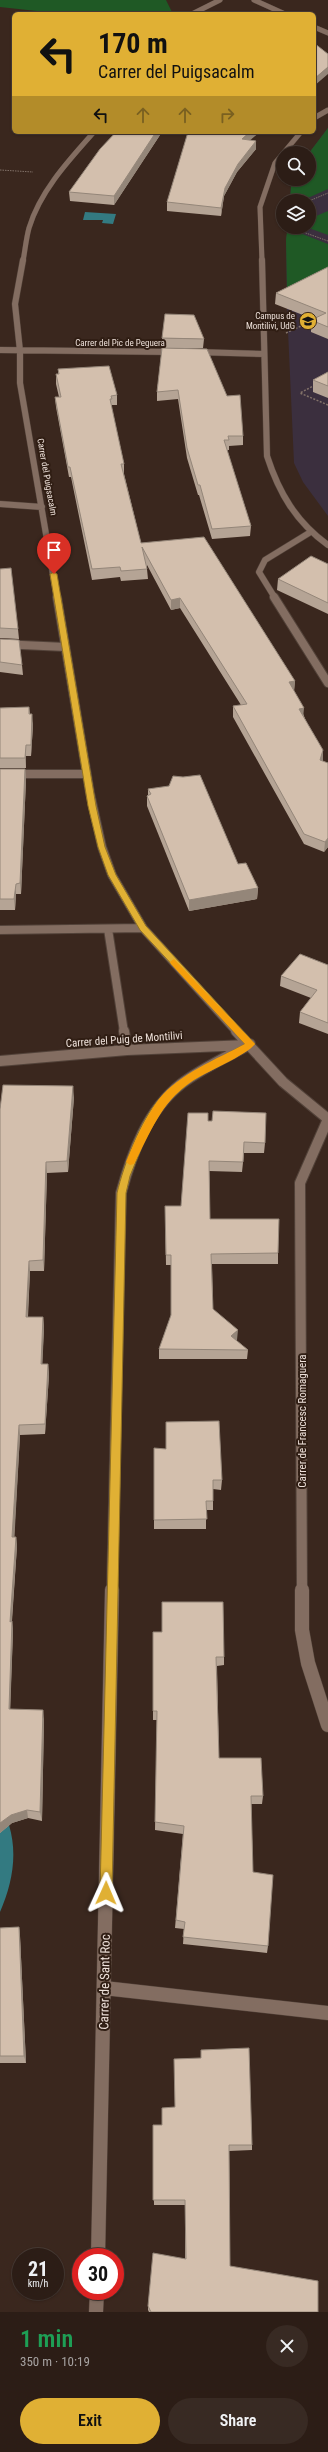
<!DOCTYPE html>
<html lang="en">
<head>
<meta charset="utf-8">
<style>
	:root { --surface:#2c1d16; --page:#382a23; --text:#f1f3f6; --muted:#a6a2a1; --line:#483b35; --accent:#e0b034 }
	body { margin:0; font-family:"Roboto Condensed",sans-serif; background:var(--page); color:var(--text); height:100vh; display:flex; flex-direction:column; font-size:15px; white-space:nowrap }
	* { box-sizing:border-box; margin:0 }
	p { font-size:13px; color:var(--muted) }
	.icon { flex:none; width:22px; height:22px; fill:none; stroke:currentColor; stroke-width:2; stroke-linecap:round; stroke-linejoin:round }
	.map { position:relative; height:2312px; overflow:hidden }
	.side { display:flex; flex-direction:column; background:var(--surface); flex:1 }
	.side>* { flex:none }
	.guide { position:absolute; left:12px; top:12px; width:304px; height:122px; border-radius:6px; box-shadow:0 1px 3px #0004,0 0 0 1px var(--line); background:#e0b034; color:#111; overflow:hidden }
	.tools { position:absolute; left:276px; top:146px; display:grid; gap:8px }
	.tools a { display:grid; place-items:center; width:40px; height:40px; border-radius:50%; background:var(--surface); box-shadow:0 1px 3px #0004,0 0 0 1px var(--line); font-size:20px }
	.speed { position:absolute; left:12px; top:2248px; display:flex; gap:8px; font-size:20px; font-weight:700; text-align:center }
	.speed>* { display:grid; place-content:center; width:52px; height:52px; border-radius:50%; background:var(--surface); box-shadow:0 1px 3px #0004,0 0 0 1px var(--line); line-height:1 }
	.speed small { font-size:10px; font-weight:400 }
	.speed .limit { border:6px solid #d22; background:#fff; color:#111 }
	.pin { position:absolute; display:grid; place-items:center; width:34px; height:34px; color:#fff; margin:-41px -17px; border-radius:50% 50% 50% 0; rotate:-45deg; box-shadow:0 0 4px #0007 }
	.pin .icon { rotate:45deg }
	.me { position:absolute; width:44px; margin:-22px; rotate:1deg; stroke-linejoin:round; filter:drop-shadow(0 0 3px #0008) }
	.turn { display:flex; align-items:center; gap:14px; height:84px; padding:0 20px; font-size:18px }
	.turn .icon { width:52px; height:52px; stroke-width:2.5 }
	.turn b { display:block; font-size:28px; line-height:34px }
	.lanes { display:flex; align-items:center; height:38px; padding:0 20px; background:#0003; justify-content:center; gap:20px; direction:ltr }
	.lanes .off { opacity:.35 }
	.round { display:grid; place-items:center; flex:none; width:42px; height:42px; border-radius:21px; background:var(--page) }
	.headline { display:flex; align-items:center; justify-content:space-between; height:68px; padding:0 20px }
	h1 { font-size:24px; font-weight:600; line-height:30px; color:#1e9e55 }
	.action { display:flex; gap:8px; margin-top:auto; padding:8px 20px }
	.action a { flex:1; height:46px; border-radius:24px; background:var(--accent); color:#111; font-size:16px; font-weight:600; line-height:46px; text-align:center }
	.action a+a { background:var(--page); color:var(--text) }
	.map>svg:first-child { display:block }
</style>
</head>
<body>
<div class="map">
<svg width="328" height="2312" viewBox="0 0 328 2312">
	<rect width="100%" height="100%" fill="#3a271e"/>
	<path fill="#3b2f3e" d="M328 128V516L303 482 294 463 287 309 286 240 288 227H309V201H290L291 186 294 179H309V153Z"/>
	<path fill="#1f5925" d="M0 0H166L173 14H64L0 7Z
		M328 128V189L301 201H290L291 186 294 179H309V153Z
		M328 211V235L306 227H309V219Z
		M292 230 328 244V279L287 290 286 240 287 232Z"/>
	<path fill="#337a81" d="M85 212 116 214 113 224 102 223 103 220H83Z
		M9 1825C18 1855 12 1884 0 1912V1832Z"/>
	<g fill="none" stroke-linecap="round" stroke-linejoin="round">
		<defs>
			<path id="street-far4" d="M254 0 285 14
				M192 14 220 0
				M314 27 328 33
				M314 118 328 110
				M23 261C25 251 26 239 29 228 40 191 69 160 94 132
				M262 261 260 207 275 163 301 132"/>
			<path id="street-far3" d="M23 260 15 304 20 351V383L57 598
				M262 260 267 456C279 493 296 522 328 545
				M0 350 174 352
				M196 352 264 354
				M0 504 42 507
				M275 598 259 572 265 560 309 533"/>
			<path id="street-far2" d="M57 597 90 793 102 847 112 875 143 928 237 1032
				M274 597 328 683
				M0 644 65 647
				M0 774H87
				M108 929 124 1032
				M0 930 143 928"/>
			<path id="street-far1" d="M124 1031 127 1050
				M236 1031 283 1082 328 1119
				M0 1061 127 1050 248 1045
				M112 1591 121 1193C132 1153 147 1111 181 1084 202 1068 227 1057 250 1044
				M302 1591 300 1183 328 1119"/>
			<path id="street" d="M302 1590V1630L308 1663 328 1725
				M104 1988 328 2013
				M98 2257 112 1590
				M96 2312 97 2291"/>
		</defs>
		<use href="#street-far4" stroke="#524239" stroke-width="5.5"/>
		<use href="#street-far3" stroke="#524239" stroke-width="7"/>
		<use href="#street-far2" stroke="#524239" stroke-width="10"/>
		<use href="#street-far1" stroke="#524239" stroke-width="12"/>
		<use href="#street" stroke="#524239" stroke-width="15"/>
		<path stroke="#827269" stroke-width="1" stroke-dasharray="1.5 1" stroke-linecap="butt" d="M0 170 33 172
			M309 201 328 193
			M289 227 328 241"/>
		<path stroke="#827269" stroke-width="1.5" stroke-dasharray="2 1.5" stroke-linecap="butt" d="M286 333 314 320
			M315 385 300 393 328 405"/>
		<use href="#street-far4" stroke="#836d61" stroke-width="5"/>
		<use href="#street-far3" stroke="#836d61" stroke-width="6"/>
		<use href="#street-far2" stroke="#836d61" stroke-width="8"/>
		<use href="#street-far1" stroke="#836d61" stroke-width="10"/>
		<use href="#street" stroke="#836d61" stroke-width="14"/>
	</g>
	<path fill="#b5a495" d="M116 132H162L114 205 70 201 69 192Z
		M250 140 256 141V149L237 172 224 196 221 216 167 211V202Z
		M328 267V339L311 332V320L313 319 275 304 276 293Z
		M162 338 204 339 203 348H162Z
		M162 348 243 436V445L229 446V450H227L251 526 250 536 212 539 199 495H198L187 458 178 399 157 401V392Z
		M58 369 117 395V405H112V409L124 464V474L141 543 295 681 294 691 322 761 328 763V847L324 852 304 844 233 717V706L241 705 180 608 171 610 147 565V569L148 579 121 581 120 577 92 580 71 477H69L56 407 55 397H59L56 384V374H58Z
		M328 372V398L313 392V380Z
		M328 564V614L277 590 278 579Z
		M0 569 18 629 19 639 0 638Z
		M0 639 22 665 23 675 0 672Z
		M29 707 30 714 33 725 31 756H26V768H0V708Z
		M0 769H25L26 780 21 894H16L15 910H0Z
		M148 789 238 864 258 888 257 899 189 911 147 806V796L148 795Z
		M328 965V1034L299 1023 300 1012 311 998 280 986 281 976Z
		M74 1097 68 1172 47 1173 44 1271H30L28 1317H43L44 1328 42 1364H48L49 1375 45 1434 20 1435 14 1537H16L17 1546 12 1621 13 1631 10 1709 44 1719 42 1821 28 1818 12 1823 0 1833V1109Z
		M208 1121 265 1143 264 1153H244L242 1172 209 1171 210 1219 278 1253V1264H212L213 1309 237 1340H236L248 1350 247 1359H159V1349L171 1316V1265H166L165 1206H181Z
		M154 1448 222 1480 221 1490 213 1489V1510H206V1529H154Z
		M153 1632 224 1657V1665L217 1666 219 1758 263 1796 262 1804H251L253 1872 268 1946 267 1953 183 1944 184 1929 175 1928 183 1834 155 1830 157 1720H153Z
		M19 1927 20 1936 26 2063H0V1928Z
		M153 2125H162L252 2145V2150L229 2151 230 2266 318 2312H149L148 2310V2306L185 2259V2205H154Z"/>
	<path fill="#948679" d="M328 67V74L314 86V79Z
		M156 132H162L114 205V196Z
		M250 132H260L242 147V139Z
		M256 141V149L237 172 224 196 221 216V208L225 188 238 164Z
		M180 598V608L171 610V600Z
		M295 681 294 691 289 682Z
		M304 708 303 719 299 709Z
		M32 714 33 725 31 756V745Z
		M26 745V768L25 758Z
		M323 750V761L320 771V760Z
		M25 769 26 780 21 894 20 883Z
		M328 838V847L324 852 325 842Z
		M16 884V894L15 910 14 899Z
		M258 888 257 899 189 911V900Z
		M73 1086 74 1097 68 1172 67 1161Z
		M46 1162 47 1173 44 1271 43 1260Z
		M29 1261 30 1271 27 1328 26 1317Z
		M43 1317 44 1328 42 1375 41 1364Z
		M238 1330 237 1340 230 1346 231 1336Z
		M48 1364 49 1375 45 1434V1424Z
		M19 1425 20 1435 14 1546 12 1537Z
		M16 1537 17 1546 11 1631 10 1622Z
		M12 1621 13 1631 10 1718 9 1709Z
		M43 1710 44 1719 42 1821 40 1812Z
		M27 1810 28 1818 12 1823 0 1833V1823L11 1815Z
		M19 1927 20 1936 26 2063 24 2056Z"/>
	<path fill="#d3bfad" stroke="#948679" d="M314 43 328 54V67L314 79Z
		M116 132H156L114 196 69 192 100 149Z
		M188 132H250L242 139 256 141 238 164 225 188 221 208 167 202Z
		M328 267V327L311 320 326 313 276 293Z
		M165 314 194 315 204 339 162 338Z
		M162 348 207 349 227 396 240 395 243 436H228L229 440H224L251 526 212 529 200 485H198L187 448 178 390 157 392Z
		M109 366 117 395 111 396 112 399H110L124 464H121L141 543 204 537 295 681 289 682 304 708 299 709 323 750 320 760 328 763V838L325 842 304 834 233 706 247 704 180 598 171 600 142 547 147 569 121 571 120 567 92 569 70 467H68L55 397H61L56 374H59L58 369Z
		M328 372V386L313 380Z
		M311 556 328 564V603L278 579Z
		M11 568 18 629 0 628V569Z
		M0 639 19 640 22 665 0 662Z
		M29 707V714H32L31 745H26L25 758H0V708Z
		M0 769H25L20 883 16 884 14 899H0Z
		M200 775 238 864 246 863 258 888 189 900 147 796 151 794 148 789 169 786 173 776 183 777Z
		M300 954 328 965V1023L300 1012 317 990 281 976Z
		M3 1085 73 1086 67 1161 46 1162 43 1260 29 1261 26 1317H43L41 1364H48L45 1424 19 1425 12 1537H16L10 1622 12 1621 9 1709 43 1710 40 1812 27 1810 11 1815 0 1823V1109Z
		M213 1111 266 1113 265 1143 244 1142 243 1162 209 1161 210 1219H279L278 1253 211 1254 213 1309 238 1330 231 1336 248 1350 159 1349 171 1315V1255H166L165 1206H181L188 1113H208V1121H212Z
		M219 1421 222 1480H213V1501H206L207 1519 154 1520V1448L166 1449V1422Z
		M162 1602H223L224 1657H216L219 1758H261L263 1796H251L253 1872 273 1875 268 1946 183 1937 185 1922 176 1920 184 1826 155 1822 157 1711H153V1632H162Z
		M19 1927 24 2056H0V1928Z
		M249 2048 252 2145H229L230 2266 318 2281V2312H151L148 2306 153 2253 186 2259 185 2200H153V2125H162V2108L175 2107 174 2059 201 2058V2050Z"/>
	<path fill="#e0b034" stroke="#927222" d="M54 572 57 574 96 806 105 847 116 875 146 926 255 1044 190 1082 166 1103 145 1139 130 1176 126 1193 112 1893 110 1897 106 1899 102 1897 100 1893 117 1193C124 1164 140 1121 160 1098 181 1074 217 1060 245 1044L140 930 108 875 98 847 88 806 50 574Z"/>
	<path fill="#f59e0b" d="M174 959 255 1044C246 1056 205 1072 191 1082 160 1103 150 1134 134 1164L130 1165 126 1162C135 1141 145 1118 159 1099 179 1074 217 1059 245 1044L171 964 170 962Z"/>
	<defs>
		<symbol id="university-disc" viewBox="-11 -11 22 22"><circle r="9.5" fill="#e0b034" stroke="#301e14"/><path d="M0-5L7-2L0 1L-7-2ZM-4 1L0 2.5L4 1V4Q0 6-4 4Z" fill="#111"/></symbol>
	</defs>
	<g fill-rule="evenodd">
		<use href="#university-disc" x="298" y="311" width="20" height="20"/>
	</g>
	<g text-anchor="middle" stroke-width="4" stroke-linejoin="round" paint-order="stroke">
		<g font-size="9" fill="#ede0d9" stroke="#301e14" text-anchor="end">
			<text x="295" y="319">Campus de<tspan x="295" dy="10">Montilivi, UdG</tspan></text>
		</g>
		<g font-size="9" fill="#ede0d9" stroke="#301e14">
			<text x="120" y="346">Carrer del Pic de Peguera</text>
			<text transform="translate(47 477) rotate(80)" y="3">Carrer del Puigsacalm</text>
		</g>
		<g font-size="11" fill="#ede0d9" stroke="#301e14">
			<text transform="translate(124 1039) rotate(-4)" y="4">Carrer del Puig de Montilivi</text>
			<text transform="translate(302 1421) rotate(-90)" y="4">Carrer de Francesc Romaguera</text>
		</g>
		<g font-size="13" fill="#ede0d9" stroke="#301e14">
			<text transform="translate(104 1982) rotate(-89)" y="5">Carrer de Sant Roc</text>
		</g>
	</g>
</svg>
<div class="tools">
<a><svg class="icon" aria-label="search" viewBox="0 0 24 24"><circle cx="10" cy="10" r="6"/><path d="M15 15l6 6"/></svg></a>
<a><svg class="icon" aria-label="layers" viewBox="0 0 24 24"><path d="M12 4l9 5-9 5-9-5zM3 14l9 5 9-5"/></svg></a>
</div>
<div class="speed"><div>21<small>km/h</small></div><div class="limit">30</div></div>
<div class="pin" style="left:54px;top:574px;background:#d93025"><svg class="icon" aria-label="arrive" viewBox="0 0 24 24"><path d="M6 21V4h12l-3 4 3 4H6"/></svg></div>
<svg class="me" style="left:106px;top:1893px" viewBox="-20 -20 40 40"><path d="M0-17L14 15 0 8-14 15z" fill="#e0b034" stroke="#fff" stroke-width="4"/></svg>
<div class="guide">
<div class="turn"><svg class="icon" aria-label="left" viewBox="0 0 24 24"><path d="M17 20v-9H6M10 6l-5 5 5 5"/></svg><div><b>170 m</b>Carrer del Puigsacalm</div></div>
<div class="lanes"><svg class="icon" aria-label="left" viewBox="0 0 24 24"><path d="M17 20v-9H6M10 6l-5 5 5 5"/></svg><svg class="icon off" aria-label="ahead" viewBox="0 0 24 24"><path d="M12 20V5M6 11l6-6 6 6"/></svg><svg class="icon off" aria-label="ahead" viewBox="0 0 24 24"><path d="M12 20V5M6 11l6-6 6 6"/></svg><svg class="icon off" aria-label="right" viewBox="0 0 24 24"><path d="M7 20v-9h11M14 6l5 5-5 5"/></svg></div>
</div>
</div>
<section class="side">
<div class="headline"><div><h1>1 min</h1><p>350 m · 10:19</p></div><a class="round"><svg class="icon" aria-label="close" viewBox="0 0 24 24"><path d="M6 6l12 12M18 6L6 18"/></svg></a></div>
<div class="action"><a>Exit</a><a>Share</a></div>
</section>
</body>
</html>
